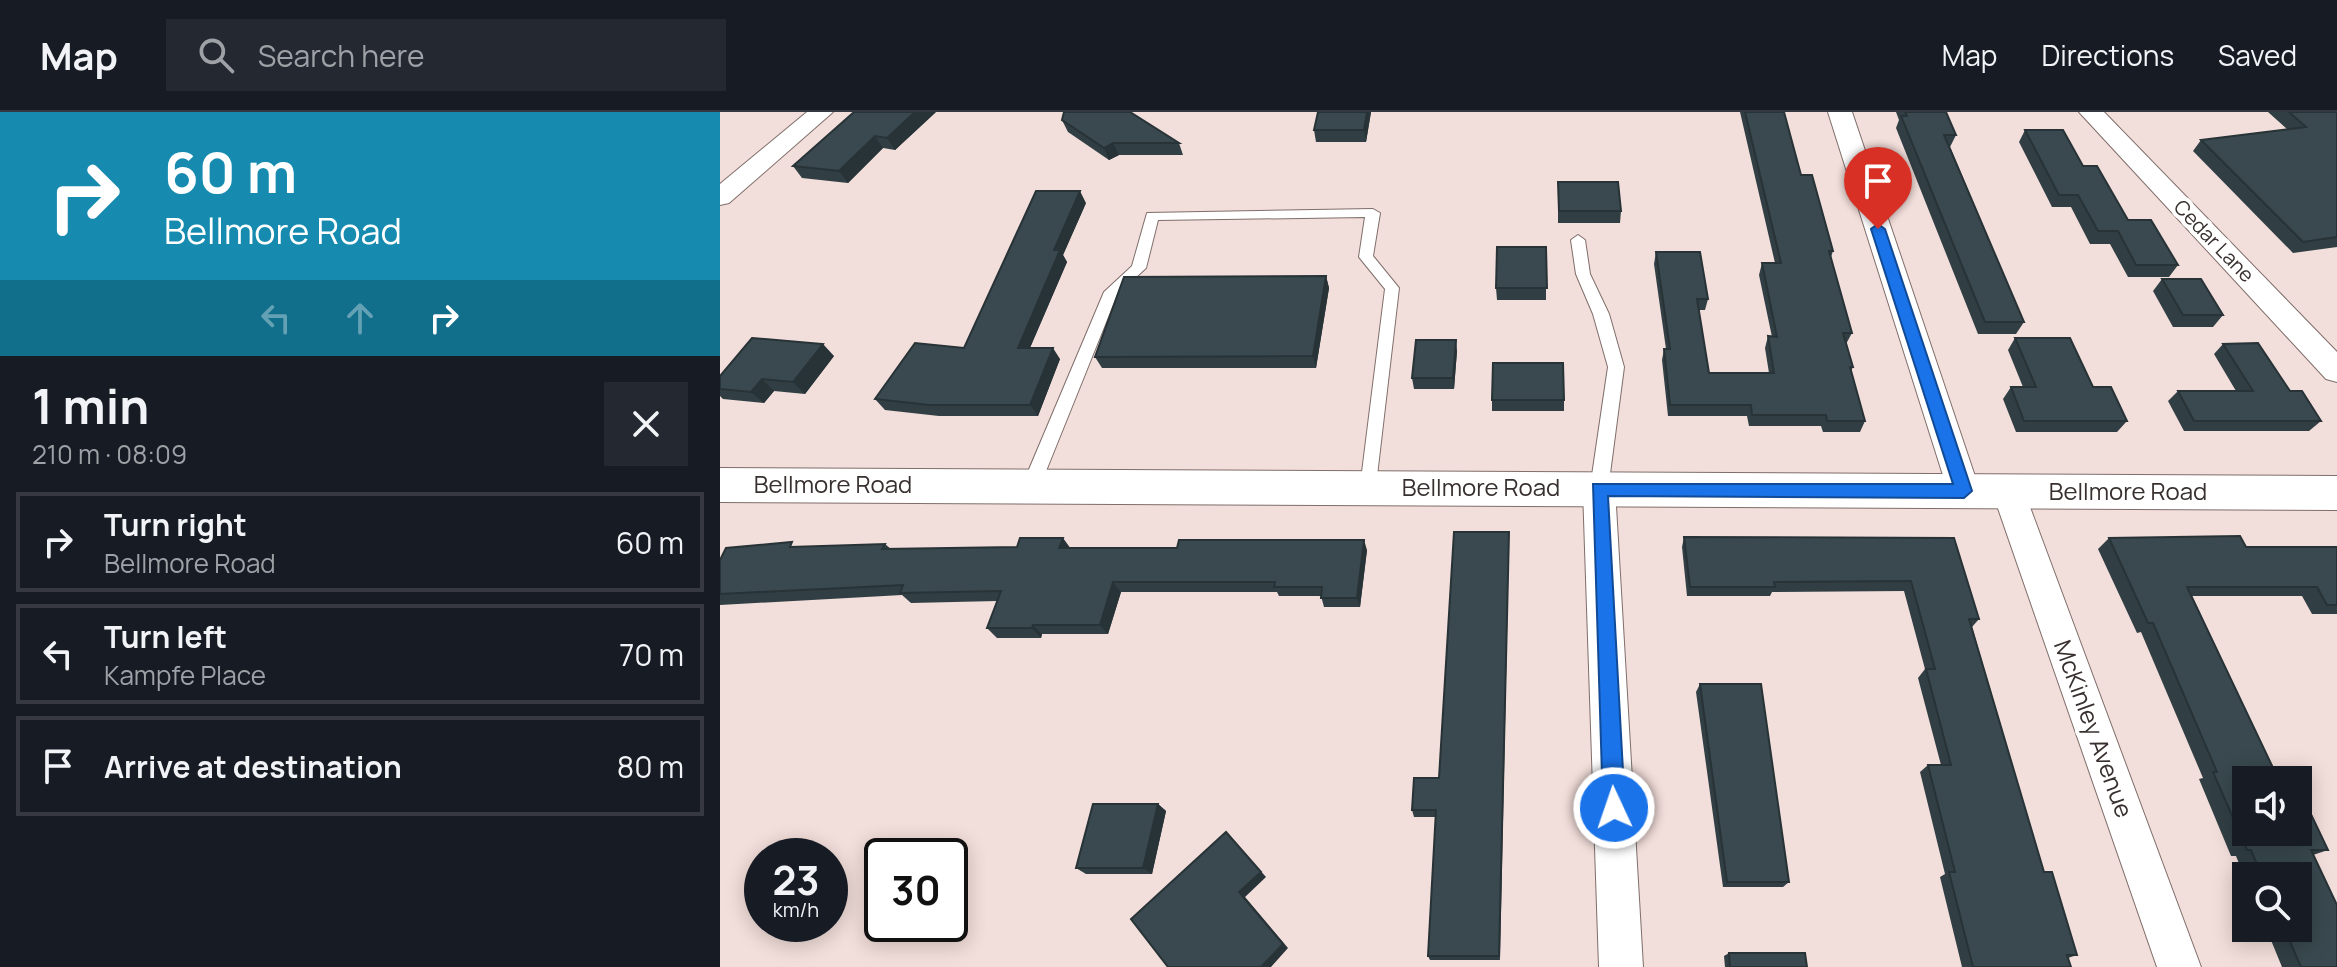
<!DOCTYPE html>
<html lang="en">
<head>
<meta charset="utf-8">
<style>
	:root { --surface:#171b24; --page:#242831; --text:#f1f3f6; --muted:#9ea1a6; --line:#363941 }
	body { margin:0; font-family:Manrope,sans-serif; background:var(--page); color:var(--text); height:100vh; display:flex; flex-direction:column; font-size:30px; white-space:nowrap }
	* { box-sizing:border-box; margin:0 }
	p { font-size:26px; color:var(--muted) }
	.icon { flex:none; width:44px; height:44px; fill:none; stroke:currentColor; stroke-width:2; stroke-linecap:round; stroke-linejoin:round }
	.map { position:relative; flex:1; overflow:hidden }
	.panel { display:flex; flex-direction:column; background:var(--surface); width:720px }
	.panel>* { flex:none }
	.guide { background:#168baf; color:#fff; overflow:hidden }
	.buttons { position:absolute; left:1512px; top:654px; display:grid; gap:16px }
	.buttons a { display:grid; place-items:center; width:80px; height:80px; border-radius:0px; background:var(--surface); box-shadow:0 4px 20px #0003; font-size:40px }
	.speed { position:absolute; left:24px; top:726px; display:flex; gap:16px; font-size:40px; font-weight:700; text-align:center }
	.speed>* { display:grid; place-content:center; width:104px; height:104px; border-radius:50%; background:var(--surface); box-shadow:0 4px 20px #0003; line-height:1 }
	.speed small { font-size:20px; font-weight:400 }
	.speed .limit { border:4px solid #111; border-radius:12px; background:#fff; color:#111 }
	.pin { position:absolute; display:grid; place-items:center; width:68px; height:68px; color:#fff; margin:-82px -34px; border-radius:50% 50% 50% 0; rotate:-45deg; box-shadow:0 0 8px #0007 }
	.pin .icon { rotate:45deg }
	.me { position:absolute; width:88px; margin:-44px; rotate:357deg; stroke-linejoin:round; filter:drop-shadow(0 0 6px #0008) }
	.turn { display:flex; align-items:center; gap:28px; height:168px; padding:0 32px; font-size:36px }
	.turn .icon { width:104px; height:104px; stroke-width:2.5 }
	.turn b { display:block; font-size:56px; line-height:68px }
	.lanes { display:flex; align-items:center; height:76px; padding:0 32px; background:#0003; justify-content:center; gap:40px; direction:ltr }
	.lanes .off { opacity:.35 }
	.round { display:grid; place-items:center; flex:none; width:84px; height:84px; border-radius:0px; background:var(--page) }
	.summary { display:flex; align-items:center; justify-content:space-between; height:136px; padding:0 32px }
	h1 { font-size:48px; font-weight:700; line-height:60px }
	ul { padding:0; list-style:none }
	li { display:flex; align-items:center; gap:24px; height:100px; margin:0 16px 12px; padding:0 16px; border:4px solid var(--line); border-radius:0px }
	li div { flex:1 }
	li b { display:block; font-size:30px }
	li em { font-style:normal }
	header { display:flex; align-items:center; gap:48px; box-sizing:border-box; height:112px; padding:0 40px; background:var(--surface); border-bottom:2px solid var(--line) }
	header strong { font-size:38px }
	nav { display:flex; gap:44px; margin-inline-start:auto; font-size:28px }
	.search { width:560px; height:72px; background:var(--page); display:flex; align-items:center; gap:20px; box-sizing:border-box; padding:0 28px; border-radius:0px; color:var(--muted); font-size:30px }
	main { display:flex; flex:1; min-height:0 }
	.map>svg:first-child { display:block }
</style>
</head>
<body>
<header>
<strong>Map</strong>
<div class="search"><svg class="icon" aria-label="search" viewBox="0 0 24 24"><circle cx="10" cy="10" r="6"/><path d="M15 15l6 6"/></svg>Search here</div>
<nav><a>Map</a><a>Directions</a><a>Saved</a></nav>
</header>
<main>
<section class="panel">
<div class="guide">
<div class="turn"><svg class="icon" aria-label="right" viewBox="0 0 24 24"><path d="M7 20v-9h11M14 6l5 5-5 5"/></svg><div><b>60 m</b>Bellmore Road</div></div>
<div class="lanes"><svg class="icon off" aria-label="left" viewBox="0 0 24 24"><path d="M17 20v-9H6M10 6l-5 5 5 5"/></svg><svg class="icon off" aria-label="ahead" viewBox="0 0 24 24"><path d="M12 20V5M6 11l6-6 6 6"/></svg><svg class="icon" aria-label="right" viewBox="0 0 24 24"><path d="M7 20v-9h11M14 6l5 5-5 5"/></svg></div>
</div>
<div class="summary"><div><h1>1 min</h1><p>210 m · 08:09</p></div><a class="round"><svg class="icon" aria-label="close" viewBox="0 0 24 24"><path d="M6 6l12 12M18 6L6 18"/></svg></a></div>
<ul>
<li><svg class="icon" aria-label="right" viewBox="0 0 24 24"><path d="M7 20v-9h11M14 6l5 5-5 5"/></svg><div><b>Turn right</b><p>Bellmore Road</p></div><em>60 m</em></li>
<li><svg class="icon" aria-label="left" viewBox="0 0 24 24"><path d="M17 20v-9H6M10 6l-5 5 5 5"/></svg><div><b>Turn left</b><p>Kampfe Place</p></div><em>70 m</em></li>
<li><svg class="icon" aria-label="arrive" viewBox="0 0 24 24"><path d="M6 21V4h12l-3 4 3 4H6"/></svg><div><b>Arrive at destination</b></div><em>80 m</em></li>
</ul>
</section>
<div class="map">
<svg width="1617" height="855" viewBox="0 0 1617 855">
	<rect width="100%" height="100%" fill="#f2deda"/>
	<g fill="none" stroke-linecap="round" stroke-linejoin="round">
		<defs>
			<path id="service" d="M653 97 660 101 653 144 679 176 655 381H643L640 376 665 177 639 145 645 105 438 108 426 156 397 183 320 374 317 379H305L302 374 384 180 412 154 427 101Z
				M858 123 865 128 870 162 889 202 904 255 888 377 885 382H873L870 377 888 255 873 202 856 162 851 128Z"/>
			<path id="minor" d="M87 0H113L9 91 0 93V72Z
				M1108 0H1132L1260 379 1256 388 1244 392 1232 388 1228 379Z
				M1359 0H1384L1617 240V270L1606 267Z
				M879 364 891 368 895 377 923 855H879L863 377 867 368Z
				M1288 366 1300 370 1304 379 1481 855H1437L1272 379 1276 370Z"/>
			<path id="secondary" d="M0 356 1617 364V398L0 390Z"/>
		</defs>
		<use href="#service" stroke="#7f6e6a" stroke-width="2"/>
		<use href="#minor" stroke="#7f6e6a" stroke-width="2"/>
		<use href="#secondary" stroke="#7f6e6a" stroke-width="2"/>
		<use href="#service" fill="#fff" fill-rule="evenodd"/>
		<use href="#minor" fill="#fff" fill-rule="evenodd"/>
		<use href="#secondary" fill="#fff" fill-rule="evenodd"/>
	</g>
	<path fill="#313f44" d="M216 0 175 38 163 36 128 71 82 66 73 54Z
		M651 0 646 30H596L594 18Z
		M1020 0H1064L1081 63 1113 139 1111 145 1132 221 1126 232 1133 255 1131 259 1145 309 1140 320H1103L1101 314H1029L1027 304H948L942 248 944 237H946L934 152 936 140 988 187 985 198H979L989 261H1049L1045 236 1048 224 1052 225 1039 163 1042 151H1055Z
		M1176 0H1226L1236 23 1230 35 1304 210 1296 222H1258L1176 16 1179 8Z
		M1548 0H1617V135L1573 141 1473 39 1481 28 1567 17Z
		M342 8 459 31 463 43H399L389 48 348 20Z
		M1305 18 1363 54 1408 108 1458 153 1449 165H1408L1390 132H1370L1351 95H1332L1299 30Z
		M838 70 901 99 900 111H838Z
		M366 91 343 143 347 150 310 236 340 247 318 304H219L165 298 155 287 244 236Z
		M826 135V188H777L776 176Z
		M606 164 609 176 596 256H382L375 245Z
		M1442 167 1503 203 1493 215H1453L1433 179Z
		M1295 226 1373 275 1407 309 1397 320H1296L1283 287 1291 275H1303L1288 238Z
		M1503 232 1570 279 1601 309 1589 319H1464L1448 289 1458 279H1516L1494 242Z
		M737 239 734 277H694L692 266Z
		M114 244 85 282 54 279 44 291 3 287 0 284V264Z
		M772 288H844V299H772Z
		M734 420 780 848H710L708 844 716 705H694L692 698 719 666Z
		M964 425 1234 426 1259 507 1252 515 1324 760 1357 843 1348 846 1351 855H1242L1220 765 1225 762 1200 660 1208 653H1221L1198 566 1205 557 1184 479 1052 480 1050 484H967L962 435Z
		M1389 426 1526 435H1617V502H1592L1582 484H1472L1555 660 1608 738 1593 743 1617 855H1562L1546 816H1578V764H1526V769L1516 744H1511L1479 667 1483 666 1421 520 1417 521 1378 437Z
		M165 432 171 437 351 436 647 438 640 495H604L601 484H559L557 480H401L388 522H322L321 526H277L267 516 277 489 191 491 182 483 0 493V448L78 435Z
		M980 572 1069 770 1063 775H1003L976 580Z
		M438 692 446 699 432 762H366L356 756Z
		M1009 841 1087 855H1005L1004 844Z"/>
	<path fill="#283337" d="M195 0H216L175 38 167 26Z
		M647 0H651L646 30 644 18Z
		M155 24 163 36 128 71 119 59Z
		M393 31 399 43 389 48 384 36Z
		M360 79 366 91 343 143 347 150 305 247 298 236 334 138Z
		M606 164 609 176 596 256 593 244Z
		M736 228 737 239 734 277 733 266Z
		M103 232 114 244 85 282 73 270Z
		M333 236 340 247 318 304 310 293Z
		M42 267 54 279 44 291 31 280Z
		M343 426 351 437 339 436Z
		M644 428 647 438 640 495 637 486Z
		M789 430 780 848 779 844Z
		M393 470 401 480 388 522 380 513Z
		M313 513 322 522 321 526 312 516Z
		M438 692 446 699 432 762 423 756Z
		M506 720 546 765 525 785 568 836 551 855H541L519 780Z"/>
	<path fill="#39494f" stroke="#283337" stroke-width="2" d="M134 0H195L167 26 155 24 119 59 73 54Z
		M344 0H410L459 31H393L384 36 342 8Z
		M598 0H647L644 18H594Z
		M1025 0H1064L1081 63H1092L1113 139H1109L1132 221H1123L1133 255H1130L1145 309H1107L1106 303H1032L1031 293H950L944 237H950L936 140H980L988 187H977L989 261H1054L1048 224 1057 225 1042 151H1061Z
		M1185 0H1226L1236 23H1224L1304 210H1265L1181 4H1187Z
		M1569 0H1617V125L1583 130 1481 28 1586 15Z
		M1305 18H1343L1363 54H1377L1408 108H1431L1458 153H1416L1398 119H1378L1358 83H1339Z
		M838 70H898L901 99H839Z
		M316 79H360L334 138H340L298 236H333L310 293H209L155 287 195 231 244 236Z
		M777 135H826L827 176H776Z
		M606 164 593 244 375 245 404 165Z
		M1442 167H1481L1503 203H1463Z
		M32 226 103 232 73 270 42 267 31 280 0 277V264Z
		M1295 226H1350L1373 275H1391L1407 309H1304L1291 275H1316Z
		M696 228H736L733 266H692Z
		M1538 231 1570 279H1582L1601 309H1474L1458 279H1533L1503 232Z
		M773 251H843L844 288H772Z
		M734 420H789L779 844H708L716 698H692L694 666H719Z
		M1520 424 1526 435H1617V493H1607L1597 475H1467L1555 660H1571L1575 668H1526V720H1578V675L1608 738H1591L1617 793V855H1581L1564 816H1578V764H1542L1531 738H1527L1493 660H1497L1433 511H1428L1389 426Z
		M964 425 1234 426 1259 507H1249L1324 760H1332L1357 843H1347L1351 855H1253L1229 760H1235L1208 653H1231L1206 557H1215L1191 469 1054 470 1055 475H970Z
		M300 426H343L339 436H457L459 428H644L637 486H601L602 475H554L555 470H393L380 513H313L312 516H267L281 479 180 481 183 473 0 482V448L6 436 72 430 70 435 165 432 162 437 297 435Z
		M980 572H1041L1069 770H1007Z
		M373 692H438L423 756H356Z
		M506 720 541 760 519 780 563 832 541 855H448L411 807Z
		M1009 841H1085L1087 855H1010Z"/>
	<path fill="#1a73e8" stroke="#114b97" stroke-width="2" d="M1158 112 1165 117 1252 379 1244 386 888 384 905 696 902 703 894 706 886 703 883 696 873 372H1233L1151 117Z"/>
	<g text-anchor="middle" stroke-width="8" stroke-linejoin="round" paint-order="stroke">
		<g font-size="20" fill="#38302f" stroke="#fff">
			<text transform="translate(1494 129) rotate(46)" y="7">Cedar Lane</text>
		</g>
		<g font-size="24" fill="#38302f" stroke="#fff">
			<text x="113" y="381">Bellmore Road</text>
			<text x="761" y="384">Bellmore Road</text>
			<text x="1408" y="388">Bellmore Road</text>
			<text transform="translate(1373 617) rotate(70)" y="8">McKinley Avenue</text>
		</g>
	</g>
</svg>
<div class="buttons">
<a><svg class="icon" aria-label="sound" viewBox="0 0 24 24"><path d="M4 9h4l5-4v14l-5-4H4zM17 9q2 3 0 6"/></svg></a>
<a><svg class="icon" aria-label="search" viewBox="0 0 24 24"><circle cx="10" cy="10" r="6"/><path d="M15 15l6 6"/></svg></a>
</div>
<div class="speed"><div>23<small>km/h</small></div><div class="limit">30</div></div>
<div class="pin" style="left:1158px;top:117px;background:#d93025"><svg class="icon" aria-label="arrive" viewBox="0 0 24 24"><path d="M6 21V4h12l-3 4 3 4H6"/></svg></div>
<svg class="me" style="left:894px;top:696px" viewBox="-20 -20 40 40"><circle r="17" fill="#1a73e8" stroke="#fff" stroke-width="3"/><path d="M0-11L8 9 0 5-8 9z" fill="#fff"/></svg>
</div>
</main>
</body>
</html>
